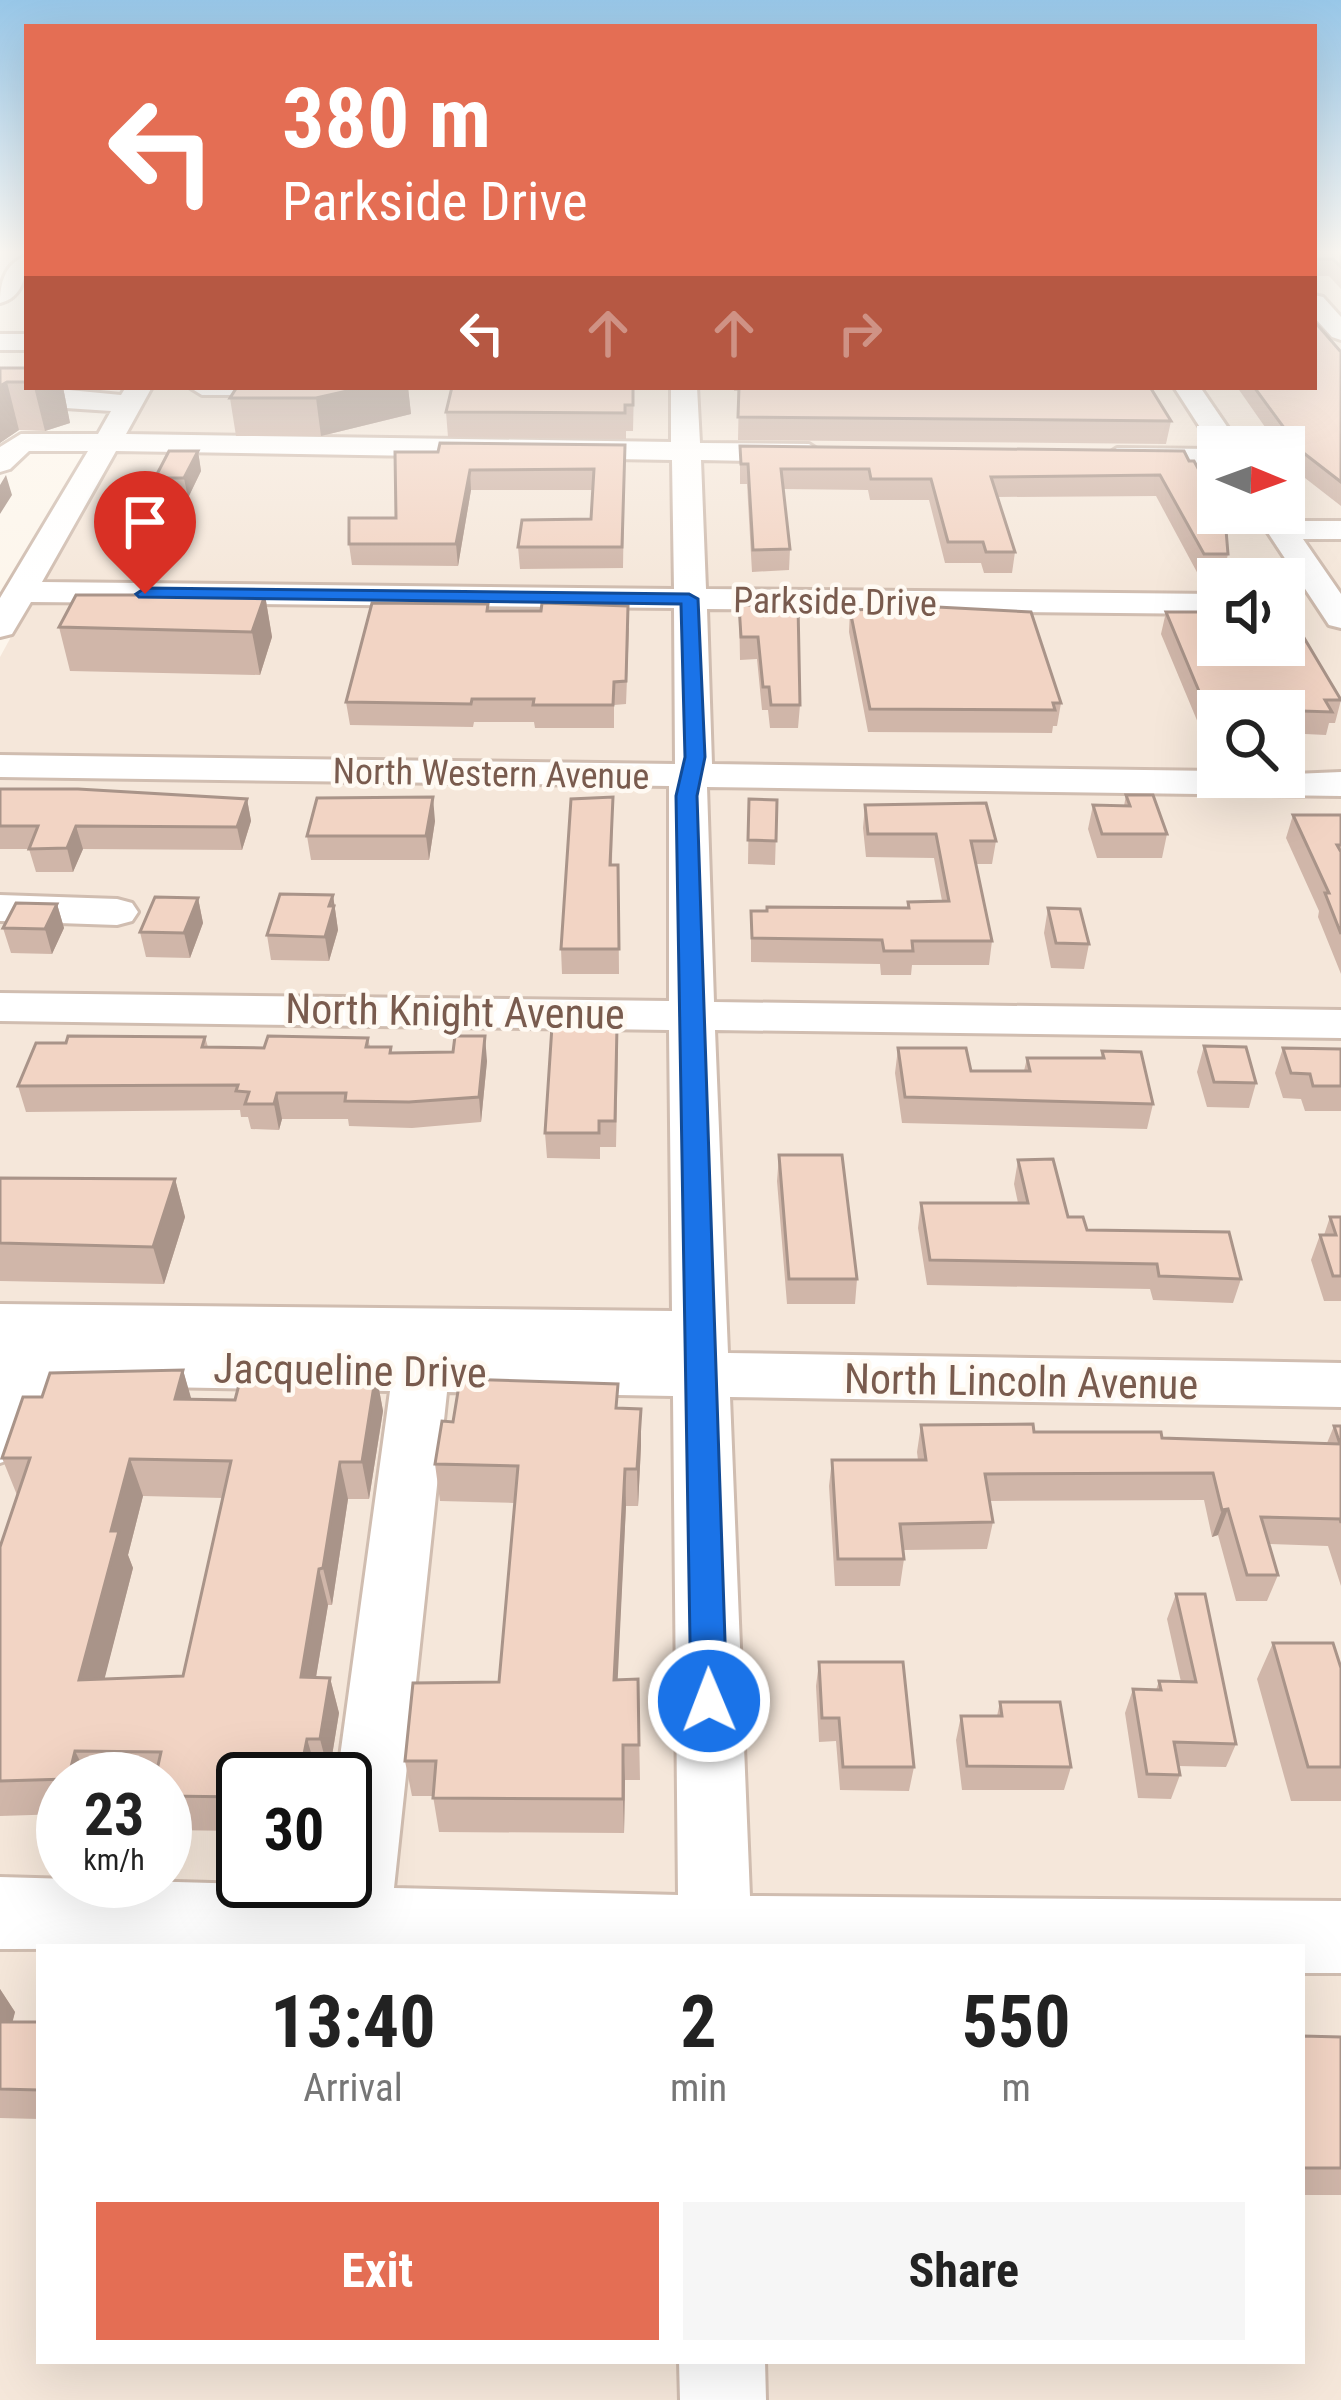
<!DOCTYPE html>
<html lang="en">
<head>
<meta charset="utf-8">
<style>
	:root { --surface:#fff; --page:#f6f6f6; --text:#222; --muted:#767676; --accent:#e46e54 }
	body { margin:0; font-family:"Roboto Condensed",sans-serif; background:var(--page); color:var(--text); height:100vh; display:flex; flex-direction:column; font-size:45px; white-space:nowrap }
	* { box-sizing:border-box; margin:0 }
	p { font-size:39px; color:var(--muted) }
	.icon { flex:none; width:66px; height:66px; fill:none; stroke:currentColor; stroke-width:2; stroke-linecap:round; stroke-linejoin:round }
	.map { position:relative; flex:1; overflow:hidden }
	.details { position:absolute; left:36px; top:1944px; width:1269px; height:420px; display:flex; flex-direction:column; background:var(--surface); border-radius:0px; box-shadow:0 12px 48px #0002 }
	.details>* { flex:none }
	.hud { position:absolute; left:24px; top:24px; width:1293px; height:366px; border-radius:0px; box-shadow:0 12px 48px #0002; background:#e46e54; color:#fff; overflow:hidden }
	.needle { width:78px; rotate:91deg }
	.tools { position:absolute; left:1197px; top:426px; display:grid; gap:24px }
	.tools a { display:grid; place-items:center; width:108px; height:108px; border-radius:0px; background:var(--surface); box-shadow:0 12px 48px #0002; font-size:60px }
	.speed { position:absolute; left:36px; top:1752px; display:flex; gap:24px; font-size:60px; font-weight:700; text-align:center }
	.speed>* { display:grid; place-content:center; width:156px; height:156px; border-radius:50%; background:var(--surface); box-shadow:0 12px 48px #0002; line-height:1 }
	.speed small { font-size:30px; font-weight:400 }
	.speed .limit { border:6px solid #111; border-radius:18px; background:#fff; color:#111 }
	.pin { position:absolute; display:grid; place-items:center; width:102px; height:102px; color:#fff; margin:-123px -51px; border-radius:50% 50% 50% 0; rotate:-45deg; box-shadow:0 0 12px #0007 }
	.pin .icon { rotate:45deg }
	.me { position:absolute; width:132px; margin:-66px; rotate:359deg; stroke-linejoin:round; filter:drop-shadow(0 0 9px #0008) }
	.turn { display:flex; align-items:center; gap:42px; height:252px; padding:0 60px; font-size:54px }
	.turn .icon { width:156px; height:156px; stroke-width:2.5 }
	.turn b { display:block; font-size:84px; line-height:102px }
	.lanes { display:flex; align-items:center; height:114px; padding:0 60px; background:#0003; justify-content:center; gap:60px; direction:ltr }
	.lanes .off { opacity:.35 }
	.eta { display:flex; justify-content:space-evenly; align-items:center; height:204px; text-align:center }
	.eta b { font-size:72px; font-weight:700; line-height:84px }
	.button { display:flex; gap:24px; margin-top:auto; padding:24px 60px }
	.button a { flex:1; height:138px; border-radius:0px; background:var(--accent); color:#fff; font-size:48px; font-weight:700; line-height:138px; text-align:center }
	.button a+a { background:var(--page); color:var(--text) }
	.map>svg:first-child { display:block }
</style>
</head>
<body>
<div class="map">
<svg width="1341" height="2400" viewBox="0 0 1341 2400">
	<rect width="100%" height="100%" fill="#fdf6ec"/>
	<path fill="#f5e7da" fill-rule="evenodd" d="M1314 250H1341V2400H0V657L148 387H1314ZM1218 447H1284V513H1218ZM1218 579H1284V645H1218ZM1218 711H1284V777H1218ZM63 1779H165V1881H63ZM243 1779H345V1881H243ZM39 1947H1302V2361H39Z"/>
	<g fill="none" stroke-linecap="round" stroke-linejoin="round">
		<defs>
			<path id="minor" d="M27 256C27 275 22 298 0 303 0 284 5 262 27 256Z
				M1314 295 1323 297 1341 317V340L1332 337 1314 317Z
				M0 334H27V350H0Z
				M38 387 121 395 126 387H152L126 434 671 442V387H697L700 443 809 444 823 453 809 462 701 460 706 589 1218 594V614L707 609 712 764 1218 771V777L1341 772V796L707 787 714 1002 1341 1010V1038L715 1030 728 1353 1341 1363V1407L730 1397 750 1896 1341 1901V1973H1302V1947L0 1949V1877L323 1886V1881H345V1779H337L390 1391 48 1385 21 1456 0 1463V1304L672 1311 669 1030 0 1021V993L669 1001V786L0 777V755L675 764 674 608 31 602 12 634 0 637V598L88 451H29L10 469 0 472V447L21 434H98L111 411 35 406 31 400ZM116 451 672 460 674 589 42 582ZM447 1392 673 1396 678 1895 394 1888Z
				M189 387H333L320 395H202Z
				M1174 387H1200L1241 447H1218V467L1107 463 1103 457 1117 448 1214 449Z
				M1284 511 1291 521H1341V539H1303L1341 594V628L1329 625 1255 513Z
				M0 895 117 899 132 903 138 912 132 921 117 925 0 921Z
				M679 2361H765L766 2400H680Z"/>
		</defs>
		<use href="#minor" stroke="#d0bdb0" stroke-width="6"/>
		<use href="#minor" fill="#fff" fill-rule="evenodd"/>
	</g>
	<path fill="#d0b6a9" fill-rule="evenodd" d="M1314 250H1341V289L1329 276H1314Z
		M1341 352V506L1296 471 1284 455V447H1279L1237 387H1314Z
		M0 368H27V387H63L70 423 45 431 19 430 0 443Z
		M237 387H408L411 414 321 436H236L230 398Z
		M634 387 633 431H626V439L448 437 446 412Z
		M734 387H1150L1171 421 1166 444 738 440 739 391H734Z
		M625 445 623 568 520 569 518 547 591 519 593 490H471L458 566 352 565 349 544 396 518 438 452Z
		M740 446 1184 451 1228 554 1223 576H1199L1156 496 997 497 1015 552 1012 573H984L981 563H945L929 500H870L868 490 783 489 790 549 789 570 752 572 747 484H740Z
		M198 451 201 471 188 498H160L155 478Z
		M265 595 272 637 260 675 70 671 59 627Z
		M488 604V611L629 628 626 704 614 705V728H535L534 722H474L473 727 350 725 346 702Z
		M739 605 800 705 798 728H770L768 710H762L757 659 740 660Z
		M850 610 1061 703 1057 726H1053L1052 733 868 732 849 632Z
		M1166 612 1341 700 1335 723H1329L1326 735 1284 733V711H1218V731L1201 730 1161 634Z
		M0 789 247 799 251 821 242 850 83 849 73 872H36L29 849H0Z
		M1126 795 1167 834 1162 858H1097L1088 829 1093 805 1124 806Z
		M613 797 612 865H618L619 974H562L561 949Z
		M749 799 777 800 775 865 748 864Z
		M865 805 996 841 992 864H976L992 941 989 965H912L911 975H881L880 964 751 962V911L908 908V902L942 901 934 858 866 857 863 828Z
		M1293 815H1341V974L1318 917 1319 911 1286 838Z
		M435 821 429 860H311L307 836Z
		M333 895 338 930 329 961 271 960 267 935Z
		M198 898 203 923 190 958 146 957 140 932Z
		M57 904 64 928 52 954 11 953 3 928Z
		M1048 908 1089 944 1084 969 1051 968 1044 933Z
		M205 1037 208 1047 264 1048 368 1038 370 1047 392 1053 487 1061 481 1122 412 1128 349 1126 348 1119H282L279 1130 251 1129 248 1117H241L240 1110 26 1112 18 1086 66 1043Z
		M1204 1046 1256 1083 1249 1108 1207 1107 1197 1072Z
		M898 1048 971 1071H1024L1027 1058H1101L1102 1051 1153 1104 1147 1129 902 1123 895 1073Z
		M1283 1048 1341 1049V1111H1305L1301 1099 1283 1098 1275 1073Z
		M618 1051 616 1147H600V1159L547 1158 545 1133Z
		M779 1155 857 1279 855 1304H787L777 1181Z
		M1018 1160 1068 1217 1087 1230 1241 1279 1233 1303 1153 1300 1150 1289 927 1285 918 1228 921 1203H1018L1014 1184Z
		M0 1178 175 1179 185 1217 164 1284 0 1281Z
		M1330 1217H1341V1301H1324L1311 1260 1320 1235H1324Z
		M183 1370 191 1400H235L376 1373 383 1411 369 1499H348L332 1605H328L316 1677 330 1678 339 1713 329 1774 243 1779V1831L165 1830V1779H63V1814L0 1816V1547L17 1495 2 1458 42 1397ZM143 1496 223 1498 183 1676 104 1679 133 1568 128 1555Z
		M619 1409 641 1446 638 1506H626L617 1680 638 1679 640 1780H625L624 1833 439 1832 433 1796H412L405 1761 499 1682 515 1503 440 1501 435 1464 453 1422Z
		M921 1425 1034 1432 1327 1443 1334 1426H1341V1586L1328 1546 1269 1544 1278 1575 1267 1601H1236L1218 1535 1212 1537 1204 1500 989 1501 993 1522 987 1549 903 1550 904 1559 900 1586H835L829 1486 832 1460H918L917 1452Z
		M1176 1594 1236 1744 1226 1767 1178 1766 1180 1775 1171 1799 1138 1798 1125 1713 1133 1689 1156 1690 1159 1681 1181 1682 1167 1619Z
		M1273 1643 1341 1668V1801H1291L1257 1679Z
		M819 1662 914 1767 909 1791 840 1790 836 1741 819 1742 816 1686Z
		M1000 1702 1071 1767 1064 1790H962L956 1740 961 1716H997Z
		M0 1989 15 2012 12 2022H39V2119L0 2118Z
		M1302 2036 1341 2037V2195H1302Z"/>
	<path fill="#a99489" d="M7 382 19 430 0 443V386Z
		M34 387H63L70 423 45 431Z
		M365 387H408L411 414 321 436 316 398Z
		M198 451 201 471 188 498 184 478Z
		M470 470 471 490 458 566 456 544Z
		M6 475 12 495 0 514V485Z
		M265 595 272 637 260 675 252 632Z
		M433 797 435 821 429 860 426 836Z
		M247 799 251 821 242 850 237 827Z
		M76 826 83 849 73 872 67 848Z
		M333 895 338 930 329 961 325 937Z
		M198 898 203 923 190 958 184 933Z
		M57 904 64 928 52 954 45 929Z
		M485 1036 487 1061 481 1122 479 1097Z
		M277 1093 282 1119 279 1130 274 1104Z
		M175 1179 185 1217 164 1284 153 1247Z
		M183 1370 194 1408 175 1399Z
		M376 1373 383 1411 369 1499 362 1462Z
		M641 1409V1446L638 1506 637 1469Z
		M130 1459 143 1496 128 1555 133 1568 95 1716 79 1680 111 1531Z
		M340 1462 348 1499 332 1605 323 1568Z
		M625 1469 626 1506 616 1715 614 1680Z
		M1228 1509 1218 1535 1212 1537 1222 1510Z
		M319 1569 328 1605 310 1713 301 1677Z
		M330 1678 339 1713 329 1774 320 1739Z
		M307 1739 317 1773 316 1779H299Z
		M623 1745 625 1780 624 1833 623 1799Z
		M75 1751 89 1779H68Z
		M0 1989 15 2012 5 2052 0 2045Z"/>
	<path fill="#f2d4c4" stroke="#a99489" stroke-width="3" fill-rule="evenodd" d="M1314 250H1341V267L1333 259H1314Z
		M1314 321 1341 352V482L1301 451 1254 387H1314Z
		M0 368H27V382H7L0 386Z
		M237 387H365L316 398H230Z
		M452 387H633V405H625V413L446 412Z
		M739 387H1150L1171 421 738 417Z
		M440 443 625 445 622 547H518L522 520 591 519 594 469 470 470 456 544H349V518H396L395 452H438Z
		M740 446 1184 451 1189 461H1194L1218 505V513H1222L1225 518 1228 554H1204L1160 475 991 477 1015 552H986L983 542H948L931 479H871L869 469H781L790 549 753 550 748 464H741Z
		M169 451H198L184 478H155Z
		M76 595H265L252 632 59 627Z
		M372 603 488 604 487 611H541L542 603 628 606 626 681 614 682 613 705H533L534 699H472L471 704 346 702Z
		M739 605H798L800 705H771L769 687H763L758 637H741Z
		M937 607 1031 612 1061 703H1053L1055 710 870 709 850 610Z
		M1166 612H1218V645H1284V621H1294L1341 700H1325L1332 712 1206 708Z
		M0 789H78L247 799 237 827 76 826 67 848 29 849 38 826H0Z
		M1126 795H1153L1167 834H1102L1093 805 1130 806Z
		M433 797 426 836H307L317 798Z
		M613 797 610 865H618L619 949H561L571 799Z
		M749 799 777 800 776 841 748 840Z
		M986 803 996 841H971L992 941H912L913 951H884L882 940 752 938 751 911H767V907L909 908 908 902 949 901 936 834H868L865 805Z
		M1293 815H1341V845H1337L1341 852V934L1325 893H1329Z
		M280 894 333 895 329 906H334L325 937 267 935Z
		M155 897 198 898 184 933 140 932Z
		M16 903 57 904 45 929 3 928Z
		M1048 908 1080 909 1089 944 1056 943Z
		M552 1026H617L615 1121H599V1133H545Z
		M68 1036 205 1037 202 1047 264 1048 268 1036 368 1038 366 1047H391L390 1053 453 1052 455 1036H485L479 1097 409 1102 345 1101 346 1093H277L274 1104H245L249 1092 236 1091 238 1085 18 1086 36 1043H66Z
		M1204 1046 1246 1047 1256 1083 1214 1082Z
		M898 1048H966L971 1071H1030L1027 1058H1104L1102 1051 1141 1052 1153 1104 905 1097Z
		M1283 1048 1341 1049V1086H1313L1310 1074 1291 1073Z
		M779 1155H842L857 1279H789Z
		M1053 1159 1068 1217H1083L1087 1230 1229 1232 1241 1279 1159 1276 1157 1264 930 1260 921 1203H1028L1018 1160Z
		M0 1178 175 1179 153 1247 0 1243Z
		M1330 1217H1341V1276H1333L1320 1235H1336Z
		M183 1370 175 1399 235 1400 241 1377 376 1373 362 1462H340L323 1568 319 1569 301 1677 330 1678 320 1739H307L299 1779H243V1797L165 1796V1779H155L161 1752 75 1751 68 1779 0 1781V1547L30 1458H2L23 1397H42L50 1373ZM130 1459 231 1461 183 1676 79 1680 119 1531H111Z
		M460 1379 618 1384 616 1408 641 1409 637 1469H625L614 1680 638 1679 639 1745H623V1799L433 1798 436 1761H405L413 1683 499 1682 518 1466 435 1464 442 1421 453 1422Z
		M1033 1424 1034 1432H1161L1162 1438 1340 1444 1334 1426H1341V1523L1340 1519 1261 1517 1278 1575H1247L1228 1509 1222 1510 1213 1473 985 1474 993 1522 900 1524 904 1559H838L832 1460H926L921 1425Z
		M1176 1594H1205L1236 1744 1174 1742 1180 1775 1147 1774 1133 1689 1161 1690 1159 1681 1196 1682Z
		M1273 1643H1333L1341 1668V1767H1308Z
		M819 1662H903L914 1767H843L839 1718H822Z
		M1000 1702H1060L1071 1767 967 1766 961 1716H1002Z
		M0 2022H39V2090L0 2089Z
		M1302 2036 1341 2037V2168H1302Z"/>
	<linearGradient id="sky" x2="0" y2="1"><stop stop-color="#98c7e8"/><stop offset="0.43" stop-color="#fefbf6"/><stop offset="1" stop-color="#fefbf6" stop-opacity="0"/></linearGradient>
	<rect width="1341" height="586" fill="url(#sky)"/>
	<path fill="#1a73e8" stroke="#114b97" stroke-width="3" d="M145 588 689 594 698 599 705 757 697 796 727 1701 721 1712 709 1717 696 1712 691 1701 676 796 685 757 681 604 139 597 136 594Z"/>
	<g text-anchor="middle" stroke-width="9" stroke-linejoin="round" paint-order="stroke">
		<g font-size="36" fill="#795b4e" stroke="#fffaf3">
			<text transform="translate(835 601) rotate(1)" y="13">Parkside Drive</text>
			<text transform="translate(491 773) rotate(1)" y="13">North Western Avenue</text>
		</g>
		<g font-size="42" fill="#795b4e" stroke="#fffaf3">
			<text transform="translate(455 1011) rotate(1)" y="15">North Knight Avenue</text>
			<text transform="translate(350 1370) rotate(1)" y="15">Jacqueline Drive</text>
			<text transform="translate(1021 1381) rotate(1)" y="15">North Lincoln Avenue</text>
		</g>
	</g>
</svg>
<div class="tools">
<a><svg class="needle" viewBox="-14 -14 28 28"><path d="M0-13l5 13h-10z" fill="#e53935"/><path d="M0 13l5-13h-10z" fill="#767676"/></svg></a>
<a><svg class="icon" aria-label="sound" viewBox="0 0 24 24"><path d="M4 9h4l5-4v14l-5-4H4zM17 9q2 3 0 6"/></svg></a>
<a><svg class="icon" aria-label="search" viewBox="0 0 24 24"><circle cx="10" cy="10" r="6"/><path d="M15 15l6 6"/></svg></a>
</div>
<div class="speed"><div>23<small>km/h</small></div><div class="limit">30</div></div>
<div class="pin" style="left:145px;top:594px;background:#d93025"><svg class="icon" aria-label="arrive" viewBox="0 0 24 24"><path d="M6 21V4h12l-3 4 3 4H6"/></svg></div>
<svg class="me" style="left:709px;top:1701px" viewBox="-20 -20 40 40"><circle r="17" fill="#1a73e8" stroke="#fff" stroke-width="3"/><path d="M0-11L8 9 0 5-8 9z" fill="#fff"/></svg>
<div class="hud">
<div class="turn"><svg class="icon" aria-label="left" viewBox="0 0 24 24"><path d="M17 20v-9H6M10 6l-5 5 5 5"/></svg><div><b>380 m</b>Parkside Drive</div></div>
<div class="lanes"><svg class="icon" aria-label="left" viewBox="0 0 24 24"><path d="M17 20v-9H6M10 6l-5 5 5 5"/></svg><svg class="icon off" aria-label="ahead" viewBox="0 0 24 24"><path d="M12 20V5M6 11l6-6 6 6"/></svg><svg class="icon off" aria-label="ahead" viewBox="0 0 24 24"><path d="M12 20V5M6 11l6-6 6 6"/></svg><svg class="icon off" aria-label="right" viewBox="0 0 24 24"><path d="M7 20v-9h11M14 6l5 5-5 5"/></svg></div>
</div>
<section class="details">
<div class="eta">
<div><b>13:40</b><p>Arrival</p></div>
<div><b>2</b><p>min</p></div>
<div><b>550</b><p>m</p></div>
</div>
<div class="button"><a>Exit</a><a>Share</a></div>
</section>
</div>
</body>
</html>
